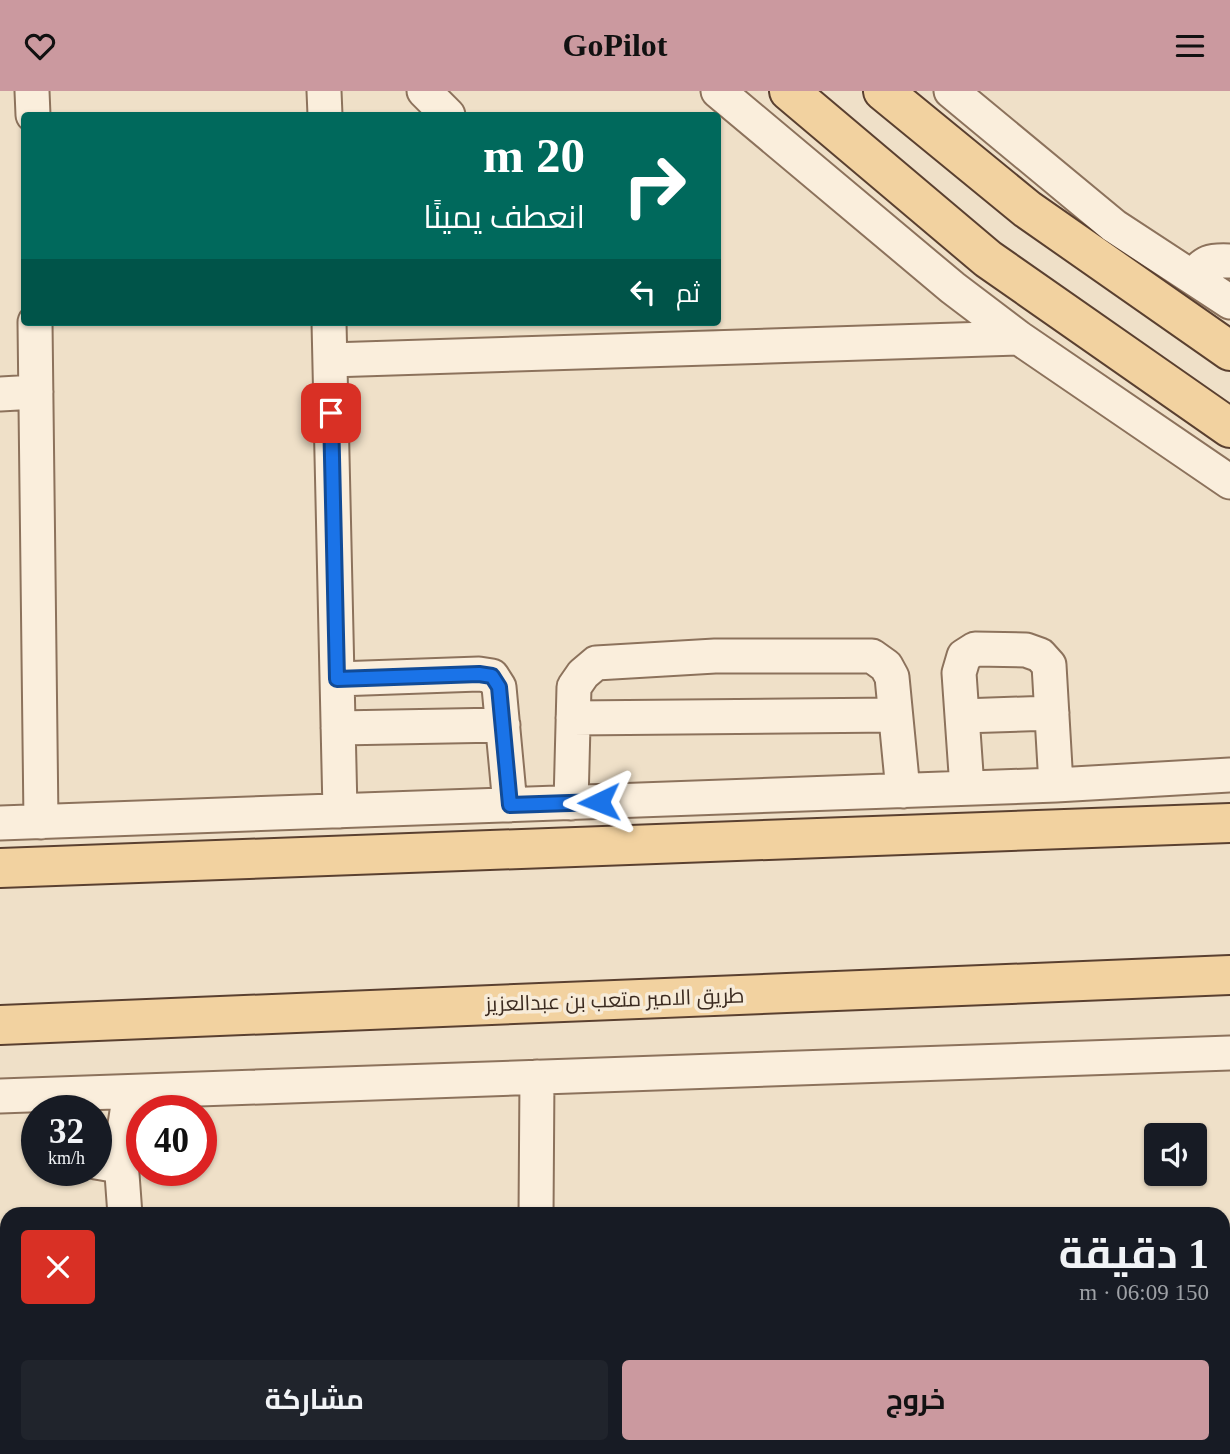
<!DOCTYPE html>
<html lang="ar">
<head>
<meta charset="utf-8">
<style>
	:root { --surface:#171b24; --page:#20242c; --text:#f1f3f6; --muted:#9ea1a6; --accent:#cb999f }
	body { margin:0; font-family:"Times New Roman",Cairo,serif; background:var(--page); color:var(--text); direction:rtl; height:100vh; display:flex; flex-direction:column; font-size:26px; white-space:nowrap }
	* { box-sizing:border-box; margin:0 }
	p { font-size:23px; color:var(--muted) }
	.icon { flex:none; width:38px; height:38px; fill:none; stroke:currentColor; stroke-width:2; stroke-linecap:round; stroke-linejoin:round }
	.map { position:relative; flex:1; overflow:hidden; direction:ltr }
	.side { position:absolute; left:0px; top:1116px; width:1230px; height:247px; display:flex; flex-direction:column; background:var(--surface); border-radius:21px 21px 0 0; box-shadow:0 2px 5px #0004; direction:rtl }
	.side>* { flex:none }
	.guide { position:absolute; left:21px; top:21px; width:700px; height:214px; border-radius:7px; box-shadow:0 2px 5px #0004; direction:rtl; background:#00695c; color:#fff; overflow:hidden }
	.buttons { position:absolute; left:1144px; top:1032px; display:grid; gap:14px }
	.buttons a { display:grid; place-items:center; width:63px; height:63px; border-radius:7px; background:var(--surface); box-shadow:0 2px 5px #0004; font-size:35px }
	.speed { position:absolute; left:21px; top:1004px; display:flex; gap:14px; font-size:35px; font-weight:700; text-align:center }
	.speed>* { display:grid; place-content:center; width:91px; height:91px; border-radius:50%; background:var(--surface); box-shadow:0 2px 5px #0004; line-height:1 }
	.speed small { font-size:18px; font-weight:400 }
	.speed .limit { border:10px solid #d22; background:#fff; color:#111 }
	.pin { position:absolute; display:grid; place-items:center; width:60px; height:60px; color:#fff; margin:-30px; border-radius:14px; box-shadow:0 4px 10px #0006 }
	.me { position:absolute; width:77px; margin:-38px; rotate:268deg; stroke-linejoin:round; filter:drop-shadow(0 0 5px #0008) }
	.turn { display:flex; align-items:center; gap:24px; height:147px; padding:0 21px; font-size:32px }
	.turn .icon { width:91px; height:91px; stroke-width:2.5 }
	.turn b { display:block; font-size:49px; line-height:60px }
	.then { display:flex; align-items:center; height:66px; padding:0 21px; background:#0003; gap:14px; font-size:26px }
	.round { display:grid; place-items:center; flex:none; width:74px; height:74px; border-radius:7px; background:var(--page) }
	.overview { display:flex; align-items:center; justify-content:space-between; height:119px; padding:0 21px }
	h1 { font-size:42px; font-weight:700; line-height:52px }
	.cta { display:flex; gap:14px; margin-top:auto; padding:14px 21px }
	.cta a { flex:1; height:80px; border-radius:7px; background:var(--accent); color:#111; font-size:28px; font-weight:700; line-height:80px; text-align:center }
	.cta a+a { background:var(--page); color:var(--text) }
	header { display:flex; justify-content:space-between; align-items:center; height:91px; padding:0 21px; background:var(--accent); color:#111; font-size:32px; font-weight:700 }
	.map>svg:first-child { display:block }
</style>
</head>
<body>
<header><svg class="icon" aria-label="menu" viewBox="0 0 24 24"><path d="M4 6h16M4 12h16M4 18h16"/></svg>GoPilot<svg class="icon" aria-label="heart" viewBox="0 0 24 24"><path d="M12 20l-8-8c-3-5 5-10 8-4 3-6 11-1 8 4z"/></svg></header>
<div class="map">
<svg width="1230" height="1363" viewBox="0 0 1230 1363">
	<rect width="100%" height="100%" fill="#efe0c8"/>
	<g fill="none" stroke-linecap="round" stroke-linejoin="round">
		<defs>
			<path id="minor" d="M32 0 33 24
				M324 0 325 24
				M424 0 448 24
				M718 0 953 197 1019 247 1230 391
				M951 0 1114 135 1230 211
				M1192 186C1205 170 1210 169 1230 170
				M35 231 41 731
				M329 231 340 720
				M330 269 1019 247
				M0 303 36 301
				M337 588 479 583 492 585 499 596 510 714
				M962 625 1052 622
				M573 627 895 624
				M338 637 503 634
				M967 697 959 582 964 565 975 558 1026 559 1040 564 1049 574 1056 694
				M571 712 574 596 583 583 596 572 715 565H872L886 575 892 586 903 700
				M0 732 1056 694 1230 684
				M0 1005 1230 962
				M96 1065 120 1049 124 1040 130 1001
				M96 1071 119 1075 122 1083 125 1124
				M536 1124 537 986
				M0 1213H7
				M0 1285 7 1284
				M535 1363V1356"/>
			<path id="major" d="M789 0 988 168 1230 337
				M883 0 1027 118 1230 260
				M0 777 1230 732
				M0 934 1230 884"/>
		</defs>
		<use href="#minor" stroke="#8c725c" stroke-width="37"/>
		<use href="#major" stroke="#5a4030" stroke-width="42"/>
		<use href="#minor" stroke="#faeedc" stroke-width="33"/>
		<use href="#major" stroke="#f2d2a0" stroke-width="38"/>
	</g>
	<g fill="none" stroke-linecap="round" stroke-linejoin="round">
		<defs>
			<path id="route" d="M331 322 337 588 479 583 492 585 499 596 510 714 599 711"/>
		</defs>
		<use href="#route" stroke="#114b97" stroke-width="18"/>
		<use href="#route" stroke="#1a73e8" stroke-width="12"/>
	</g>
	<g text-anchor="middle" stroke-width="7" stroke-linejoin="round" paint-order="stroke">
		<g font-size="21" fill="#3c2b20" stroke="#f7ebd8">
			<text transform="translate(615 909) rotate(-2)" y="7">طريق الامير متعب بن عبدالعزيز</text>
		</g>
	</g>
</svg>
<div class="buttons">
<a><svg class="icon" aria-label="sound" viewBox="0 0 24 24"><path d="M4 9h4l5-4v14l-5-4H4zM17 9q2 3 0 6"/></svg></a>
</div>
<div class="speed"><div>32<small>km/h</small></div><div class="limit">40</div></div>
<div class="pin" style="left:331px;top:322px;background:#d93025"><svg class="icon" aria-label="arrive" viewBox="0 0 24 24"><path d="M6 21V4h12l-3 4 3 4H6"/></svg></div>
<svg class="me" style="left:599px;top:711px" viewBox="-20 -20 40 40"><path d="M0-17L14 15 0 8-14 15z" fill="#1a73e8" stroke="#fff" stroke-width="4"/></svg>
<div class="guide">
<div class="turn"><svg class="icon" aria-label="right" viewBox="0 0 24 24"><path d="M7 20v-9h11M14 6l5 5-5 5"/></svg><div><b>20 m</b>انعطف يمينًا</div></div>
<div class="then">ثم<svg class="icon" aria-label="left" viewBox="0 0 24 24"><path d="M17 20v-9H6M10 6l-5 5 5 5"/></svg></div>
</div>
<section class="side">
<div class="overview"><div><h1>1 دقيقة</h1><p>150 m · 06:09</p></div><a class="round" style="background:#d93025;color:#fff"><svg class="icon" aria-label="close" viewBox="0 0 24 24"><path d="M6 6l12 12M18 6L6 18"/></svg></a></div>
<div class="cta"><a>خروج</a><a>مشاركة</a></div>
</section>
</div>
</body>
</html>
